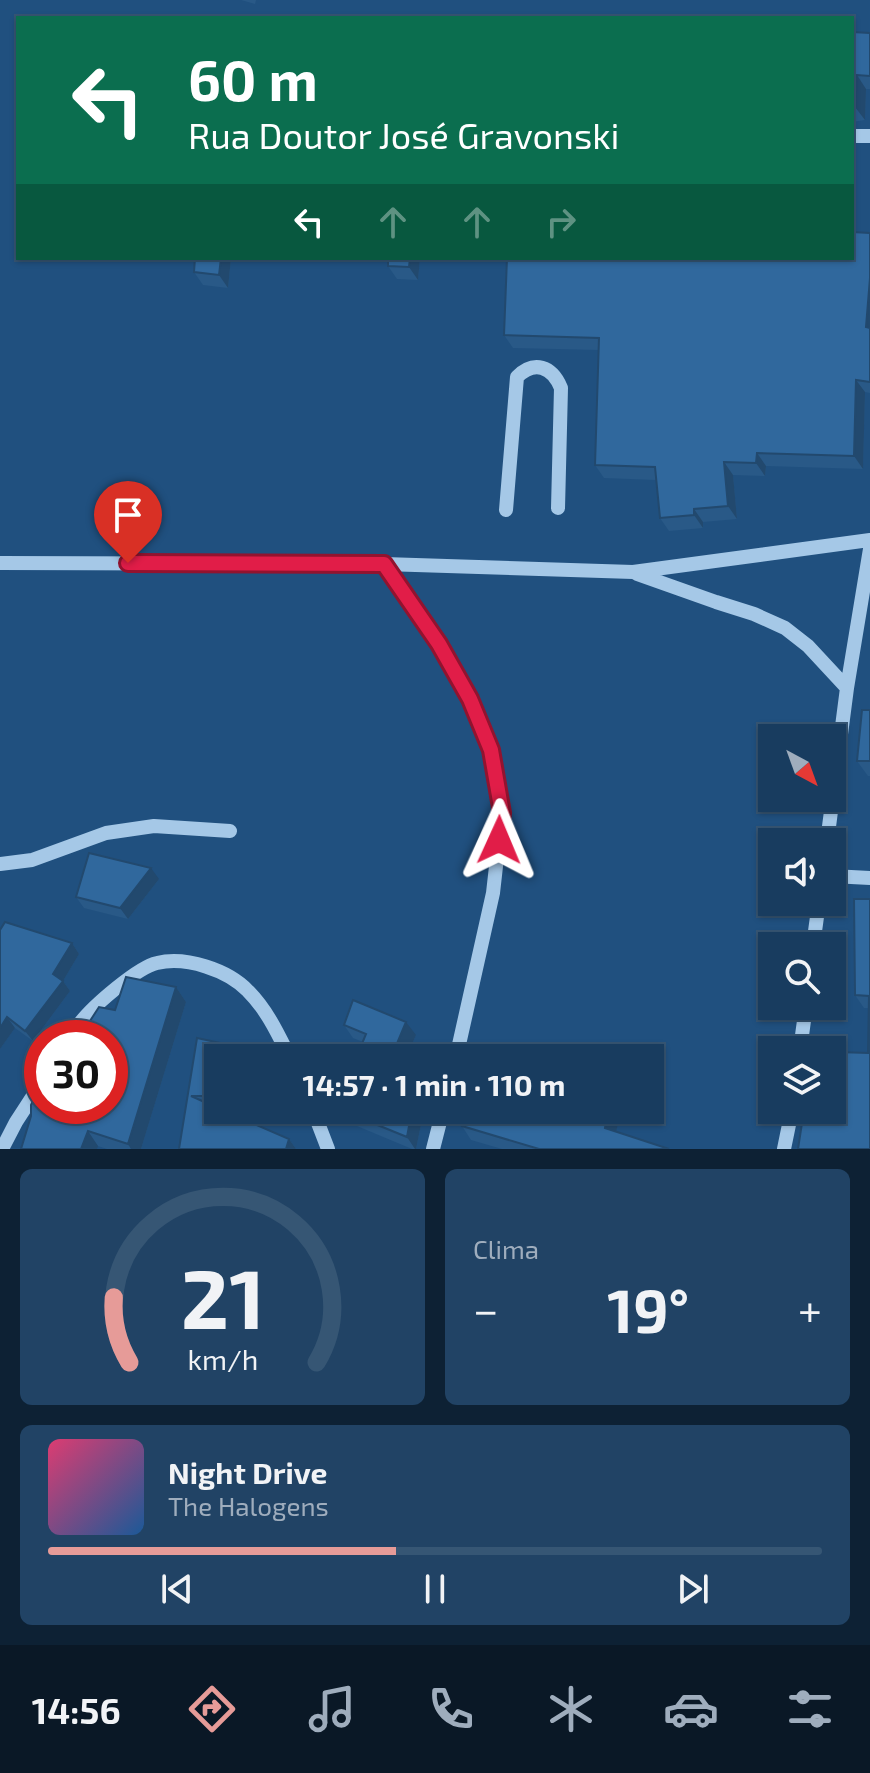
<!DOCTYPE html>
<html lang="pt">
<head>
<meta charset="utf-8">
<style>
	:root { --surface:#183c5f; --page:#214365; --text:#f1f3f6; --muted:#9fadbd; --line:#365674; --accent:#e69b98 }
	body { margin:0; font-family:"Exo 2",sans-serif; background:var(--page); color:var(--text); height:100vh; display:flex; flex-direction:column; font-size:30px; white-space:nowrap }
	* { box-sizing:border-box; margin:0 }
	p { font-size:26px; color:var(--muted) }
	.icon { flex:none; width:44px; height:44px; fill:none; stroke:currentColor; stroke-width:2; stroke-linecap:round; stroke-linejoin:round }
	.map { position:relative; height:1149px; overflow:hidden }
	.panel { display:flex; flex-direction:column; gap:20px; padding:20px; background:#0d2134; flex:1 }
	.panel>* { flex:none }
	.hud { position:absolute; left:16px; top:16px; width:838px; height:244px; border-radius:0px; box-shadow:0 2px 6px #0004,0 0 0 2px var(--line); background:#0b6e4f; color:#fff; overflow:hidden }
	.needle { width:52px; rotate:139deg }
	.tools { position:absolute; left:758px; top:724px; display:grid; gap:16px }
	.tools a { display:grid; place-items:center; width:88px; height:88px; border-radius:0px; background:var(--surface); box-shadow:0 2px 6px #0004,0 0 0 2px var(--line); font-size:40px }
	.speed { position:absolute; left:24px; top:1020px; display:flex; gap:16px; font-size:40px; font-weight:700; text-align:center }
	.speed>* { display:grid; place-content:center; width:104px; height:104px; border-radius:50%; background:var(--surface); box-shadow:0 2px 6px #0004,0 0 0 2px var(--line); line-height:1 }
	.speed .limit { border:12px solid #d22; background:#fff; color:#111 }
	.pin { position:absolute; display:grid; place-items:center; width:68px; height:68px; color:#fff; margin:-82px -34px; border-radius:50% 50% 50% 0; rotate:-45deg; box-shadow:0 0 8px #0007 }
	.pin .icon { rotate:45deg }
	.me { position:absolute; width:88px; margin:-44px; rotate:1deg; stroke-linejoin:round; filter:drop-shadow(0 0 6px #0008) }
	.turn { display:flex; align-items:center; gap:28px; height:168px; padding:0 40px; font-size:36px }
	.turn .icon { width:104px; height:104px; stroke-width:2.5 }
	.turn b { display:block; font-size:56px; line-height:68px }
	.lanes { display:flex; align-items:center; height:76px; padding:0 40px; background:#0003; justify-content:center; gap:40px; direction:ltr }
	.lanes .off { opacity:.35 }
	.big { font-size:60px; font-weight:700; line-height:1.1 }
	.panel .widget { flex:1; display:flex; flex-direction:column; justify-content:center; gap:12px; min-width:0; padding:0 28px; border-radius:12px; background:var(--page) }
	.panel .dial { align-items:center; gap:0 }
	.dial svg { height:208px; overflow:visible; fill:none; stroke:var(--line); stroke-width:7; stroke-linecap:round; text-anchor:middle }
	.dial text { fill:var(--text); stroke:none }
	.song { display:flex; align-items:center; gap:24px }
	.cover { width:96px; height:96px; border-radius:12px; background:linear-gradient(135deg,hsl(340 70% 55%),hsl(210 70% 35%)) }
	.played { height:8px; border-radius:4px; background:linear-gradient(90deg,var(--accent) 45%,var(--line) 45%) }
	.keys { display:flex; justify-content:space-around; direction:ltr }
	.heat { display:flex; justify-content:space-between; align-items:center; font-size:44px; direction:ltr }
	.panel .tiles { flex:1; display:grid; gap:20px; grid-template-columns:1fr 1fr }
	.widget:last-child { grid-column:span 2 }
	.trip { position:absolute; left:204px; top:1044px; width:460px; height:80px; border-radius:0px; background:var(--surface); box-shadow:0 2px 6px #0004,0 0 0 2px var(--line); font-weight:700; line-height:80px; text-align:center }
	.menu { display:flex; height:128px; justify-content:space-around; align-items:center; background:#0a1826; color:var(--muted) }
	.menu .icon { width:56px; height:56px }
	.menu .active { color:var(--accent) }
	.menu b { font-size:36px; color:var(--text) }
	.map>svg:first-child { display:block }
	.lines { fill:none; stroke-linecap:round; stroke-linejoin:round }
	.minor { stroke:#a5c8e7; stroke-width:14 }
	.wall { fill:#295987 }
	.shaded-wall { fill:#22496e }
	.building { fill:#30689d; stroke:#22496e; stroke-width:2 }
	.route-casing { stroke:#92132f; stroke-width:20 }
	.route { stroke:#e11d48; stroke-width:14 }
</style>
</head>
<body>
<div class="map">
<svg width="870" height="1149" viewBox="0 0 870 1149">
	<rect width="100%" height="100%" fill="#20507f"/>
	<g class="lines">
		<path class="minor" d="M 852,136 L 870,136
			M 506,510 L 517,377 C 534,360 552,366 561,388 L 558,508
			M 0,563 L 384,564 L 633,572 L 870,540
			M 384,564 L 439,644 L 470,699 L 491,750 L 502,813 L 493,893 L 456,1058
			M 637,574 L 716,602 L 754,614 L 785,628 L 808,646 L 847,688
			M 827,842 L 847,688 L 870,549
			M 0,864 L 32,860 L 106,833 L 154,826 L 230,831
			M 832,876 L 870,878
			M 813,946 L 819,902
			M 70,1038 C 74,1033 77,1027 80,1023 C 93,1006 138,967 157,963 C 186,956 228,970 248,991 C 267,1010 278,1034 290,1058
			M 800,1050 L 806,1006
			M 313,1110 L 328,1149
			M 2,1149 L 16,1122 L 42,1082
			M 433,1149 L 443,1110
			M 784,1149 L 792,1110"/>
	</g>
	<path class="wall" d="M 241,0 L 256,0 L 255,4 Z
		M 852,32 L 870,33 L 870,89 L 866,89 L 865,120 L 852,122 Z
		M 852,186 L 855,190 L 854,232 L 870,233 L 870,393 L 865,392 L 863,469 L 766,466 L 765,476 L 733,475 L 737,519 L 703,522 L 703,528 L 669,531 L 660,518 L 656,480 L 604,478 L 595,465 L 599,350 L 513,348 L 504,335 L 852,258 Z
		M 231,258 L 228,288 L 203,285 L 194,272 Z
		M 388,258 L 420,258 L 418,280 L 397,279 L 388,266 Z
		M 870,710 L 870,776 L 868,776 L 857,761 Z
		M 159,879 L 128,919 L 84,908 L 76,897 Z
		M 870,899 L 870,1149 L 836,1093 L 868,1053 L 869,1008 L 864,1008 L 855,995 Z
		M 0,930 L 72,943 L 79,954 L 63,981 L 70,991 L 33,1041 L 15,1028 L 0,1049 Z
		M 176,987 L 186,1002 L 141,1149 L 107,1149 L 98,1146 L 42,1106 L 115,1010 Z
		M 344,1025 L 416,1035 L 409,1051 L 363,1042 L 353,1038 Z
		M 197,1038 L 235,1058 L 218,1058 L 218,1110 L 289,1139 L 296,1149 L 179,1149 Z
		M 348,1110 L 424,1110 L 416,1149 L 412,1149 L 357,1126 L 348,1113 Z
		M 621,1110 L 616,1131 L 669,1149 L 502,1149 L 471,1140 L 462,1126 Z"/>
	<path class="shaded-wall" d="M 857,75 L 866,89 L 865,120 L 855,107 Z
		M 852,186 L 855,190 L 854,244 L 852,242 Z
		M 221,258 L 231,258 L 228,288 L 219,275 Z
		M 410,258 L 420,258 L 418,280 L 409,267 Z
		M 870,278 L 870,333 L 866,327 Z
		M 856,380 L 865,392 L 863,469 L 854,456 Z
		M 757,453 L 766,466 L 765,476 L 756,463 Z
		M 724,462 L 733,475 L 737,519 L 728,506 Z
		M 694,509 L 703,522 L 703,528 L 694,515 Z
		M 151,868 L 159,879 L 128,919 L 120,908 Z
		M 72,943 L 79,954 L 63,981 L 70,991 L 33,1041 L 25,1031 L 53,974 Z
		M 176,987 L 186,1002 L 141,1149 L 131,1149 L 128,1144 Z
		M 7,1017 L 15,1028 L 0,1049 L 0,1028 Z
		M 406,1022 L 416,1035 L 406,1058 L 396,1046 Z
		M 225,1044 L 235,1058 L 222,1058 Z
		M 412,1110 L 424,1110 L 416,1149 L 415,1149 L 407,1137 Z
		M 608,1110 L 621,1110 L 614,1141 L 605,1128 Z
		M 88,1131 L 98,1146 L 97,1149 L 81,1149 Z
		M 289,1139 L 296,1149 L 286,1149 Z"/>
	<path class="building" d="M 852,32 L 870,33 L 870,76 L 857,75 L 855,107 L 852,107 Z
		M 852,232 L 870,233 L 870,278 L 866,327 L 870,328 L 870,382 L 856,380 L 854,456 L 757,453 L 756,463 L 724,462 L 728,506 L 694,509 L 694,515 L 660,518 L 655,467 L 595,465 L 599,338 L 504,335 L 507,258 L 852,258 Z
		M 195,258 L 221,258 L 219,275 L 194,272 Z
		M 388,258 L 410,258 L 409,267 L 388,266 Z
		M 862,710 L 870,710 L 870,761 L 857,761 Z
		M 89,853 L 151,868 L 120,908 L 76,897 Z
		M 854,899 L 870,899 L 870,1149 L 798,1149 L 804,1110 L 832,1110 L 832,1093 L 836,1093 L 837,1052 L 868,1053 L 869,996 L 855,995 Z
		M 5,922 L 72,943 L 53,974 L 63,981 L 25,1031 L 7,1017 L 0,1028 L 0,930 Z
		M 126,977 L 176,987 L 128,1144 L 88,1131 L 81,1149 L 21,1149 L 31,1116 L 31,1105 L 42,1081 L 42,1106 L 110,1106 L 110,1038 L 79,1038 L 99,1007 L 115,1010 Z
		M 353,1000 L 406,1022 L 396,1046 L 422,1056 L 422,1058 L 356,1058 L 366,1034 L 344,1025 Z
		M 197,1038 L 225,1044 L 222,1058 L 218,1058 L 218,1096 L 191,1096 L 218,1108 L 218,1110 L 222,1110 L 289,1139 L 286,1149 L 179,1149 Z
		M 486,1049 L 515,1058 L 483,1058 Z
		M 348,1110 L 412,1110 L 407,1137 L 348,1113 Z
		M 467,1110 L 608,1110 L 605,1128 L 669,1149 L 539,1149 L 462,1126 Z"/>
	<g class="lines">
		<g class="route-casing">
			<path id="route" d="M 128,563 L 384,564 L 439,644 L 470,699 L 491,750 L 502,813 L 499,840"/>
		</g>
		<use href="#route" class="route"/>
	</g>
</svg>
<div class="tools">
<a><svg class="needle" viewBox="-14 -14 28 28"><path d="M0-13l5 13h-10z" fill="#e53935"/><path d="M0 13l5-13h-10z" fill="#9fadbd"/></svg></a>
<a><svg class="icon" aria-label="sound" viewBox="0 0 24 24"><path d="M4 9h4l5-4v14l-5-4H4zM17 9q2 3 0 6"/></svg></a>
<a><svg class="icon" aria-label="search" viewBox="0 0 24 24"><circle cx="10" cy="10" r="6"/><path d="M15 15l6 6"/></svg></a>
<a><svg class="icon" aria-label="layers" viewBox="0 0 24 24"><path d="M12 4l9 5-9 5-9-5zM3 14l9 5 9-5"/></svg></a>
</div>
<div class="speed"><div class="limit">30</div></div>
<div class="pin" style="left:128px;top:563px;background:#d93025"><svg class="icon" aria-label="arrive" viewBox="0 0 24 24"><path d="M6 21V4h12l-3 4 3 4H6"/></svg></div>
<svg class="me" style="left:499px;top:840px" viewBox="-20 -20 40 40"><path d="M0-17L14 15 0 8-14 15z" fill="#e11d48" stroke="#fff" stroke-width="4"/></svg>
<div class="trip">14:57 · 1 min · 110 m</div>
<div class="hud">
<div class="turn"><svg class="icon" aria-label="left" viewBox="0 0 24 24"><path d="M17 20v-9H6M10 6l-5 5 5 5"/></svg><div><b>60 m</b>Rua Doutor José Gravonski</div></div>
<div class="lanes"><svg class="icon" aria-label="left" viewBox="0 0 24 24"><path d="M17 20v-9H6M10 6l-5 5 5 5"/></svg><svg class="icon off" aria-label="ahead" viewBox="0 0 24 24"><path d="M12 20V5M6 11l6-6 6 6"/></svg><svg class="icon off" aria-label="ahead" viewBox="0 0 24 24"><path d="M12 20V5M6 11l6-6 6 6"/></svg><svg class="icon off" aria-label="right" viewBox="0 0 24 24"><path d="M7 20v-9h11M14 6l5 5-5 5"/></svg></div>
</div>
</div>
<section class="panel">
<div class="tiles">
<div class="widget dial"><svg viewBox="0 0 100 80">
<path d="M14 69A42 42 0 1 1 86 69"/>
<path d="M14 69A42 42 0 0 1 8 44" stroke="#e69b98"/>
<text x="50" y="56" font-size="32" font-weight="700">21</text>
<text x="50" y="72" font-size="11">km/h</text>
</svg></div>
<div class="widget"><p>Clima</p>
<div class="heat"><a>−</a><b class="big">19°</b><a>+</a></div>
</div>
<div class="widget">
<div class="song"><i class="cover"></i><div><b>Night Drive</b><p>The Halogens</p></div></div>
<div class="played"></div>
<div class="keys"><svg class="icon" aria-label="previous" viewBox="0 0 24 24"><path d="M18 5L8 12l10 7zM5 5v14"/></svg><svg class="icon" aria-label="pause" viewBox="0 0 24 24"><path d="M8 5v14M16 5v14"/></svg><svg class="icon" aria-label="next" viewBox="0 0 24 24"><path d="M6 5l10 7-10 7zM19 5v14"/></svg></div>
</div>
</div>
</section>
<nav class="menu">
<b>14:56</b>
<svg class="icon active" aria-label="directions" viewBox="0 0 24 24"><path d="M12 3l9 9-9 9-9-9zM9 14v-3h6M13 9l2 2-2 2"/></svg>
<svg class="icon" aria-label="music" viewBox="0 0 24 24"><path d="M9 18V5l10-2v13"/><circle cx="6" cy="18" r="3"/><circle cx="16" cy="16" r="3"/></svg>
<svg class="icon" aria-label="phone" viewBox="0 0 24 24"><path d="M5 4h4l2 5-3 2q2 4 5 5l2-3 5 2v4C11 20 4 13 5 4z"/></svg>
<svg class="icon" aria-label="climate" viewBox="0 0 24 24"><path d="M12 3v18M4 7l16 10M4 17L20 7"/></svg>
<svg class="icon" aria-label="car" viewBox="0 0 24 24"><path d="M5 17H2v-5l4-1 3-4h7l3 4 3 1v5h-3M9 17h6M6 11h13"/><circle cx="7" cy="17" r="2"/><circle cx="17" cy="17" r="2"/></svg>
<svg class="icon" aria-label="filters" viewBox="0 0 24 24"><path d="M4 7h16M4 17h16"/><circle cx="9" cy="7" r="2"/><circle cx="15" cy="17" r="2"/></svg>
</nav>
</body>
</html>
